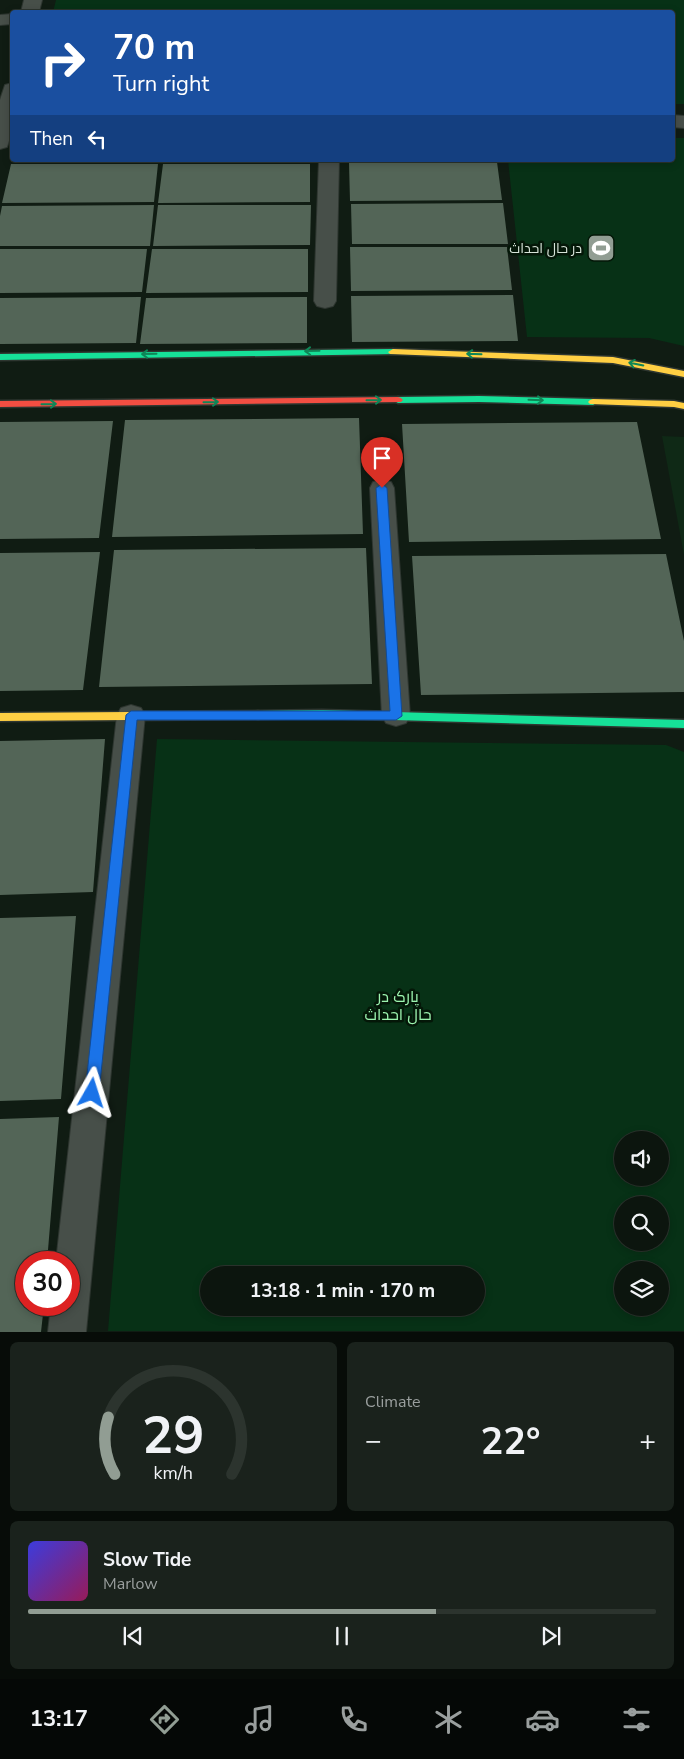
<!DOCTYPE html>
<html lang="en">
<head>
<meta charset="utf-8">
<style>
	:root { --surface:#0c150e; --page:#1a221c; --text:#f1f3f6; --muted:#9a9f9e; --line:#2c342e; --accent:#919d93 }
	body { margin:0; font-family:"Nunito Sans",Cairo,sans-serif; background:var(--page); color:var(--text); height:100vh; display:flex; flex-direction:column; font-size:19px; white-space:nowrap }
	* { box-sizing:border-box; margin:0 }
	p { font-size:16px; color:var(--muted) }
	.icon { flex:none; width:28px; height:28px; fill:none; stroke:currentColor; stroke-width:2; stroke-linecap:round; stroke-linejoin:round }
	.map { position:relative; height:1332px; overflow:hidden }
	.side { display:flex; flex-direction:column; gap:10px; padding:10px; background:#070c08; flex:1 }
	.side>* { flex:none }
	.hud { position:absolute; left:10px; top:10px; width:665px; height:152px; border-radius:5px; box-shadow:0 2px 8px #0003,0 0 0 1px var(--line); background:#1a4fa0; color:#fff; overflow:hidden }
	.tools { position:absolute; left:614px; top:1131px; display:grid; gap:10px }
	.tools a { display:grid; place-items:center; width:55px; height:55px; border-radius:50%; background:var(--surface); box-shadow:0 2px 8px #0003,0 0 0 1px var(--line); font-size:25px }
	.speed { position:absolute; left:15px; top:1251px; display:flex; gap:10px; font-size:25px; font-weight:700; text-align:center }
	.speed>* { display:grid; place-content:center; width:65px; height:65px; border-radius:50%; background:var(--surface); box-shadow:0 2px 8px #0003,0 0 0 1px var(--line); line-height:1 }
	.speed .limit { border:8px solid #d22; background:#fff; color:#111 }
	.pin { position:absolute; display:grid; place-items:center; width:42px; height:42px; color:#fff; margin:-51px -21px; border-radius:50% 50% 50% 0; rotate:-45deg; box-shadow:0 0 5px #0007 }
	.pin .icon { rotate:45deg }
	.me { position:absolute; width:55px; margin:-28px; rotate:6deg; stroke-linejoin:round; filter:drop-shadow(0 0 4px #0008) }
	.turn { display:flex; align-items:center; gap:18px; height:105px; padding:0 20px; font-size:22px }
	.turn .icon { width:65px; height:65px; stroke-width:2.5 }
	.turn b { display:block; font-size:35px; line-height:42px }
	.then { display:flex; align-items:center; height:48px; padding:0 20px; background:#0003; gap:10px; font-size:19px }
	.big { font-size:38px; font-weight:700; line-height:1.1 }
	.side .card { flex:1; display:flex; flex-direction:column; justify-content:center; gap:8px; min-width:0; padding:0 18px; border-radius:8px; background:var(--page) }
	.side .dial { align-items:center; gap:0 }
	.dial svg { height:130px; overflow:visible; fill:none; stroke:var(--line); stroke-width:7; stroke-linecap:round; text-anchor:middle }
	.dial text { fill:var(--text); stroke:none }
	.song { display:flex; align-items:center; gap:15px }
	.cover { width:60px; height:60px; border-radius:8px; background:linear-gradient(135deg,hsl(240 70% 55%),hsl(330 70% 35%)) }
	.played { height:5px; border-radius:2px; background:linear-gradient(90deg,var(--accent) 65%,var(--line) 65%) }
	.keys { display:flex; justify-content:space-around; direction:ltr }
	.heat { display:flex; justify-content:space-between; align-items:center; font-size:28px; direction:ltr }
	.side .tiles { flex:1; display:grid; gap:10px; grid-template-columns:1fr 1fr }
	.card:last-child { grid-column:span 2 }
	.trip { position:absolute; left:200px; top:1266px; width:285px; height:50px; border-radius:25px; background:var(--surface); box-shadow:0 2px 8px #0003,0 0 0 1px var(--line); font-weight:700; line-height:50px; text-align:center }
	.dock { display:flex; height:80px; justify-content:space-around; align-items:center; background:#050806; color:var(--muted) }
	.dock .icon { width:35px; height:35px }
	.dock .active { color:var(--accent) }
	.dock b { font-size:22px; color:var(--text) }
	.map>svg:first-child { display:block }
	.built { fill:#0f2916 }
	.green { fill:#073116; fill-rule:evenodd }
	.building { fill:#536557 }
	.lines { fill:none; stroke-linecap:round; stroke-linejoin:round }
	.street-casing { stroke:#2e3630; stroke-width:2 }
	.fast-casing { stroke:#2e3630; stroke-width:3 }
	.slow-casing { stroke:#2e3630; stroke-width:3 }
	.jam-casing { stroke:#2e3630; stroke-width:3 }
	.street { fill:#474f49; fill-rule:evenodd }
	.fast { fill:#16e098; fill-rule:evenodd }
	.slow { fill:#ffcf43; fill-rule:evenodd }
	.jam { fill:#f24e42; fill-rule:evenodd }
	.oneway { stroke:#0e8657 }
	.route { fill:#1a73e8; stroke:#114b97 }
	.labels { text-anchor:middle; stroke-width:5; stroke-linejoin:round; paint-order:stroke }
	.far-poi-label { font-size:14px; fill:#d6e3d8; stroke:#041708; text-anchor:end }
	.park-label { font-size:16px; fill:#9cf4af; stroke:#041708 }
</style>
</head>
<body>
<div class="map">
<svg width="684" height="1332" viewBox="0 0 684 1332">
	<rect width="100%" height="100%" fill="#101c13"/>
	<path class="built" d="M 662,436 L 684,437 L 684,555 Z"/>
	<path class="green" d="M 56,0 L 684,0 L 684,104 L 673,104 L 672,12 L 53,12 Z
		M 673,138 L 684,138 L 684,346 L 649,338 L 527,337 L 508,160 L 672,160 Z
		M 157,739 L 666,745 L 684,752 L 684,1331 L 108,1331 ZM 622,1140 L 660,1140 L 660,1178 L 622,1178 ZM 622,1205 L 660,1205 L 660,1242 L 622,1242 ZM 622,1270 L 660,1270 L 660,1308 L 622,1308 ZM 209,1275 L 476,1275 L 476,1308 L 209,1308 Z"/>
	<path class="building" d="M 497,162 L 502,200 L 350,201 L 349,163 Z
		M 11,164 L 158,164 L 154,202 L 2,203 Z
		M 163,164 L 310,164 L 310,202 L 158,203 Z
		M 503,203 L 508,244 L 352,244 L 351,204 Z
		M 154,205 L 150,246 L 0,246 L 0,216 L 2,206 Z
		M 158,205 L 311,205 L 310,245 L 153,246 Z
		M 350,247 L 507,247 L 512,290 L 351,291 Z
		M 0,249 L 147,249 L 142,292 L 0,293 Z
		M 152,249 L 308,249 L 308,292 L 146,293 Z
		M 513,295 L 518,341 L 352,342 L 351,296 Z
		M 141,297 L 136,343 L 0,344 L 0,298 Z
		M 307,297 L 307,343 L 140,344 L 146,298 Z
		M 359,418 L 363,534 L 112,537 L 125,420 Z
		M 113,421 L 99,538 L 0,539 L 0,422 Z
		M 637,422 L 661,539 L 409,542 L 402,424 Z
		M 366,548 L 372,684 L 99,687 L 114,550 Z
		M 100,552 L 83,690 L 0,691 L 0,553 Z
		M 666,554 L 684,641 L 684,692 L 421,695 L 412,556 Z
		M 105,739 L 93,892 L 0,895 L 0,741 Z
		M 76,916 L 61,1099 L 0,1101 L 0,918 Z
		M 59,1117 L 47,1262 L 26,1262 L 26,1305 L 44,1305 L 41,1332 L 0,1332 L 0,1119 Z"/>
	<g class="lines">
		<g class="street-casing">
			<path id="street" d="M 24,0 L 42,0 L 39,12 L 21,12 Z
				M 12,14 L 12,24 L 0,25 L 0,15 Z
				M 12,83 L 12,131 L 7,147 L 0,149 L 0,100 L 5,85 Z
				M 672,115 L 684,116 L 684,128 L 672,127 Z
				M 319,160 L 339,160 L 336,301 L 333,306 L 325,308 L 317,306 L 314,301 Z
				M 382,480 L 391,482 L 394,488 L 410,716 L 406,723 L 396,726 L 386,723 L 382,716 L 370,488 L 373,482 Z
				M 131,705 L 141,708 L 145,715 L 86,1332 L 48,1332 L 51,1305 L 69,1305 L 69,1262 L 56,1262 L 117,715 L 121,708 Z"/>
		</g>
		<g class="fast-casing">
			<path id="fast" d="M 393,349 L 398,352 L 396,354 L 0,360 L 0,354 Z
				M 479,396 L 593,399 L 598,402 L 593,405 L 479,402 L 398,403 L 393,400 L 398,397 Z
				M 322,710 L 684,720 L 684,728 L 322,718 L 258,719 L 254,718 L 252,715 L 254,712 L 258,711 Z"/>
		</g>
		<g class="slow-casing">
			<path id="slow" d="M 393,349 L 613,357 L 684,371 L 684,377 L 613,363 L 390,354 L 388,352 Z
				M 593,399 L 674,401 L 684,403 L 684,409 L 674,407 L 590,404 L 588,402 L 590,400 Z
				M 258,711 L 262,712 L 264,715 L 262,718 L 258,719 L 0,721 L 0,713 Z"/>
		</g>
		<g class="jam-casing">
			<path id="jam" d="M 398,397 L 401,398 L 403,400 L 401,402 L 0,407 L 0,401 Z"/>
		</g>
		<use href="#street" class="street"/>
		<use href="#fast" class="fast"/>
		<use href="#slow" class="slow"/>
		<use href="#jam" class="jam"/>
	</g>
	<defs><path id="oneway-shaft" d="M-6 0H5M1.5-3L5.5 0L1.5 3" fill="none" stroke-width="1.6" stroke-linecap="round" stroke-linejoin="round" transform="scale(1.25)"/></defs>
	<g class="oneway">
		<use href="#oneway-shaft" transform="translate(312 351) rotate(179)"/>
		<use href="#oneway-shaft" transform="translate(149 354) rotate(179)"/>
		<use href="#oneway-shaft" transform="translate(474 354) rotate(-178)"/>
		<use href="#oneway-shaft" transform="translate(636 364) rotate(-169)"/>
		<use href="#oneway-shaft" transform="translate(374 400) rotate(-1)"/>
		<use href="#oneway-shaft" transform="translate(536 400) rotate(2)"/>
		<use href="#oneway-shaft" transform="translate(211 402) rotate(-1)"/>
		<use href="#oneway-shaft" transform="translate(49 404) rotate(-1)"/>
	</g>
	<path class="route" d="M 382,484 L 387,488 L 402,716 L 396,720 L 137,720 L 99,1093 L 97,1097 L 92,1099 L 87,1097 L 85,1093 L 126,715 L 131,711 L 390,711 L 376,488 Z"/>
	<defs>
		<g id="stadium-square" transform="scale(1.4375)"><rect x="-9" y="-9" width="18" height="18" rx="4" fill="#919d93" stroke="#041708"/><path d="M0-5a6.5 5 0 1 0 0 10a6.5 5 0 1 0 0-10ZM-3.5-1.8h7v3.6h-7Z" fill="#fff"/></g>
	</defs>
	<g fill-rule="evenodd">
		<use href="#stadium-square" x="601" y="248"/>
	</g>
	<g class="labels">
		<g class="far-poi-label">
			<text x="582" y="253">در حال احداث</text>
		</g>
		<g class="park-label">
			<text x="398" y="1002">پارک در<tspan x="398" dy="18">حال احداث</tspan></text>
		</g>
	</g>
</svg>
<div class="tools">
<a><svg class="icon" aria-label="sound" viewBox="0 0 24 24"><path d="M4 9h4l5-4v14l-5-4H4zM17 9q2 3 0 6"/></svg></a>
<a><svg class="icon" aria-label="search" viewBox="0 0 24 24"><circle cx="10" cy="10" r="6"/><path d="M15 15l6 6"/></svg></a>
<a><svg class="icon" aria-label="layers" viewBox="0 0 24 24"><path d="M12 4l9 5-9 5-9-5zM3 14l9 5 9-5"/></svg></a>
</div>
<div class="speed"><div class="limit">30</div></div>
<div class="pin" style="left:382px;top:488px;background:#d93025"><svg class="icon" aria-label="arrive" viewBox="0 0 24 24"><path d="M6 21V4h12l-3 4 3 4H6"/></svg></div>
<svg class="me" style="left:92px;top:1093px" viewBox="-20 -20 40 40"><path d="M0-17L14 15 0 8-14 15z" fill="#1a73e8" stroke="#fff" stroke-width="4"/></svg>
<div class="trip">13:18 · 1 min · 170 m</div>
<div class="hud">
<div class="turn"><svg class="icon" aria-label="right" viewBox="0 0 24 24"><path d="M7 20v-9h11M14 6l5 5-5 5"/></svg><div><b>70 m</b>Turn right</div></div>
<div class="then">Then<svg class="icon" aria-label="left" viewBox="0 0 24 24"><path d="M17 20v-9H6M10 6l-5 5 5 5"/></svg></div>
</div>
</div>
<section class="side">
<div class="tiles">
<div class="card dial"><svg viewBox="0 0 100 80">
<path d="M14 69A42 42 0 1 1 86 69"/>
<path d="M14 69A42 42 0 0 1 10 34" stroke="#919d93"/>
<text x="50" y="56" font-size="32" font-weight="700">29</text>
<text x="50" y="72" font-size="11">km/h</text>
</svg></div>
<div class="card"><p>Climate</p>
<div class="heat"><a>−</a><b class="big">22°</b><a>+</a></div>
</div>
<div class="card">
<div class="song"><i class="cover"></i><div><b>Slow Tide</b><p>Marlow</p></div></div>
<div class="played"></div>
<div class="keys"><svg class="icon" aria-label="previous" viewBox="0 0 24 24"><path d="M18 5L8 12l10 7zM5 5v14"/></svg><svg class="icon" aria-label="pause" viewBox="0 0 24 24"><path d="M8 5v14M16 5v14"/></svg><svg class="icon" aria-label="next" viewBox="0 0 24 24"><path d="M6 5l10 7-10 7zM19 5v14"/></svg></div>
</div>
</div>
</section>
<nav class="dock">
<b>13:17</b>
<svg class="icon active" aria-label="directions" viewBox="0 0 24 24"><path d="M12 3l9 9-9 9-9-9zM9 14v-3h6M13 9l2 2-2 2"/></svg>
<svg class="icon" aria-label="music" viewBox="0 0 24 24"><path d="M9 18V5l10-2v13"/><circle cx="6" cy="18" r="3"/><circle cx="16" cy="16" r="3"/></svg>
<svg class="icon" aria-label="phone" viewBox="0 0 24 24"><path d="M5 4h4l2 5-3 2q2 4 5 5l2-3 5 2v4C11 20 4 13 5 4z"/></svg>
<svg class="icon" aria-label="climate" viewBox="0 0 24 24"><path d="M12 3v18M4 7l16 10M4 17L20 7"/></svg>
<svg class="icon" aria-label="car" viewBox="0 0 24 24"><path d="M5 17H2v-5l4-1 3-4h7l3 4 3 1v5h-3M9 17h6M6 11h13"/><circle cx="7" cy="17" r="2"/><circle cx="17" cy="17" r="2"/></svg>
<svg class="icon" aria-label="filters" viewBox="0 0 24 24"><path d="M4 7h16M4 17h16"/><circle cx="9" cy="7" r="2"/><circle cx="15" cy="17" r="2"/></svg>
</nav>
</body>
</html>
